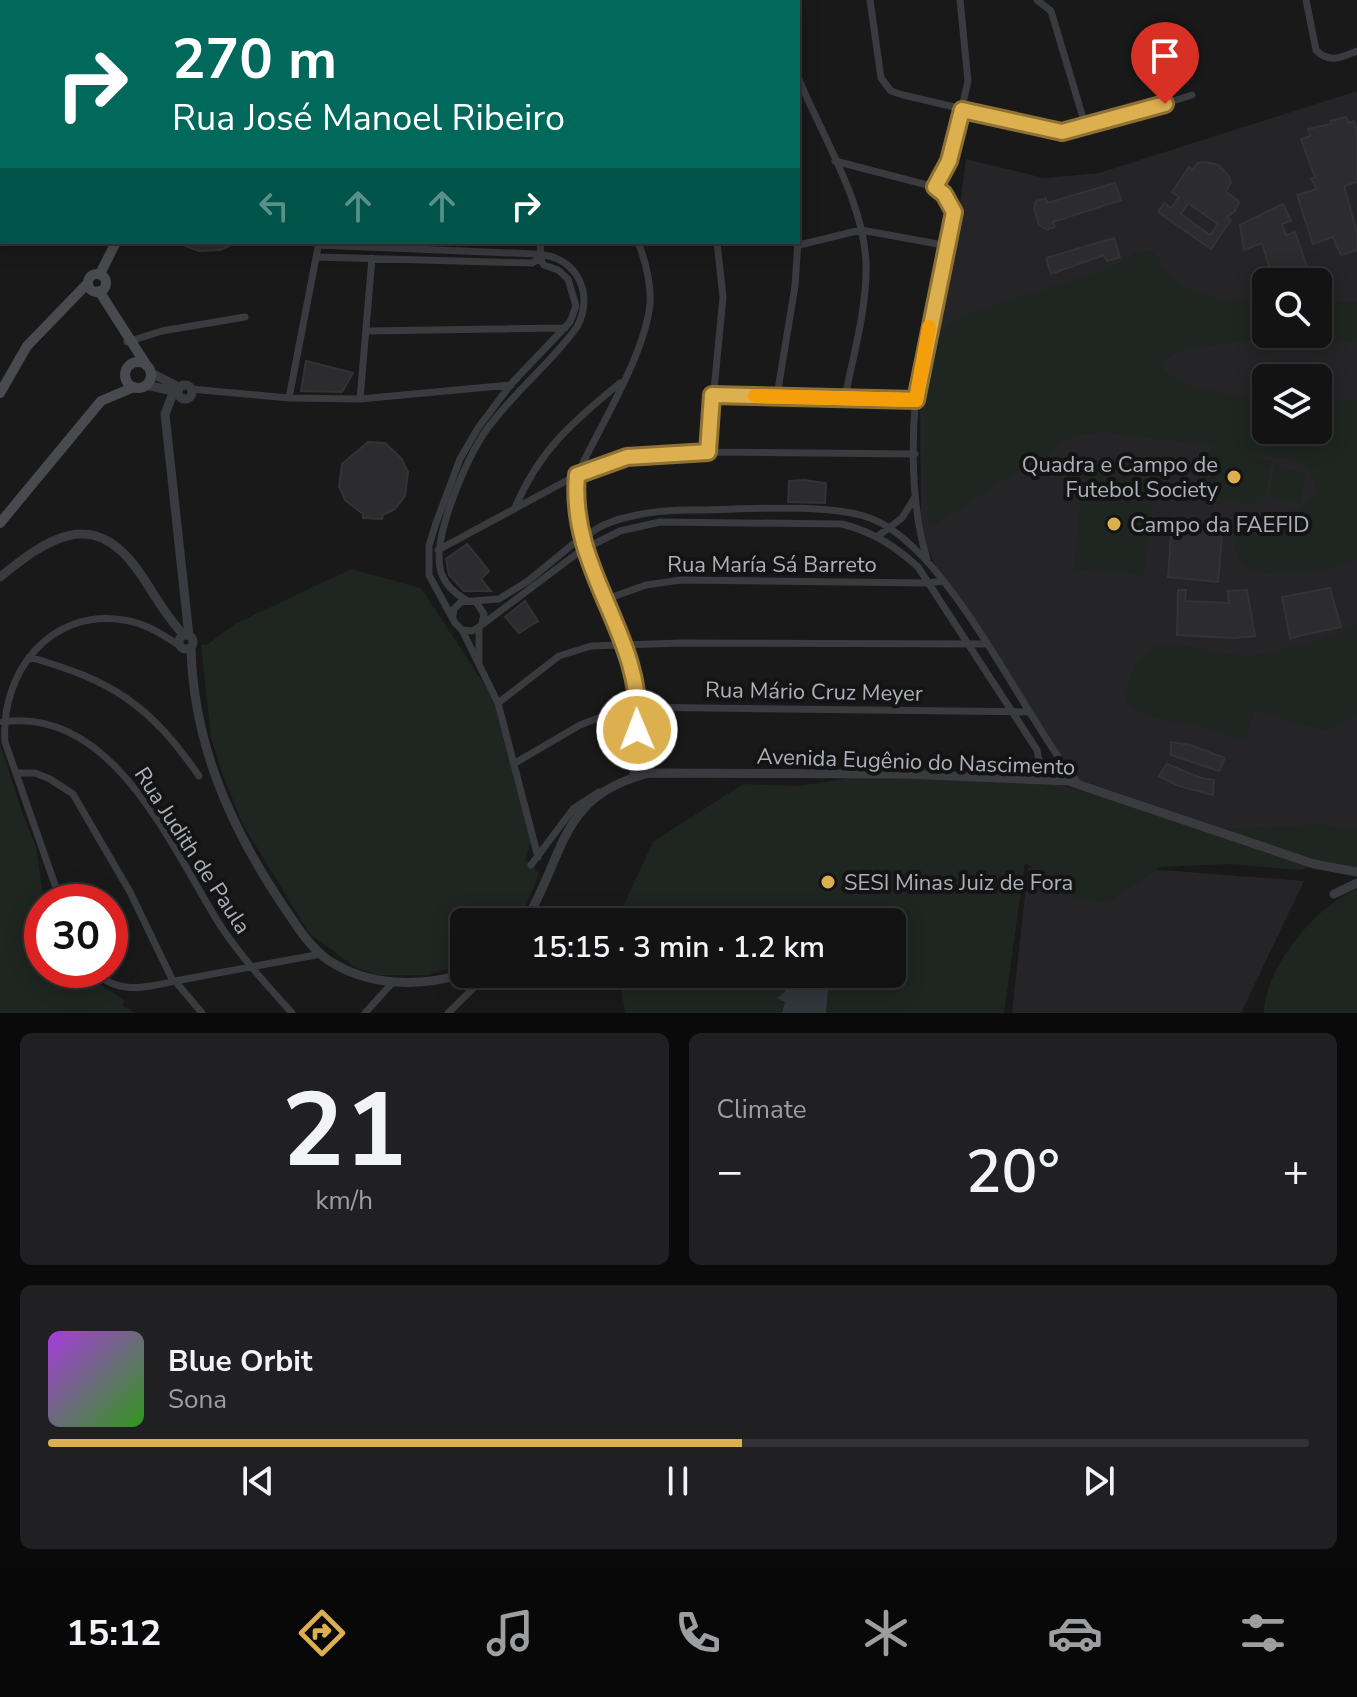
<!DOCTYPE html>
<html lang="en">
<head>
<meta charset="utf-8">
<style>
	:root { --surface:#131314; --page:#202022; --text:#f1f3f6; --muted:#9d9ea0; --line:#323234; --accent:#dcaf4f }
	body { margin:0; font-family:"Nunito Sans",sans-serif; background:var(--page); color:var(--text); height:100vh; display:flex; flex-direction:column; font-size:30px; white-space:nowrap }
	* { box-sizing:border-box; margin:0 }
	p { font-size:26px; color:var(--muted) }
	.icon { flex:none; width:44px; height:44px; fill:none; stroke:currentColor; stroke-width:2; stroke-linecap:round; stroke-linejoin:round }
	.map { position:relative; height:1013px; overflow:hidden }
	.panel { display:flex; flex-direction:column; gap:20px; padding:20px; background:#0a0a0b; flex:1 }
	.panel>* { flex:none }
	.hud { position:absolute; left:0px; top:0px; width:800px; height:244px; box-shadow:0 4px 20px #0003,0 0 0 2px var(--line); background:#00695c; color:#fff; overflow:hidden }
	.buttons { position:absolute; left:1252px; top:268px; display:grid; gap:16px }
	.buttons a { display:grid; place-items:center; width:80px; height:80px; border-radius:12px; background:var(--surface); box-shadow:0 4px 20px #0003,0 0 0 2px var(--line); font-size:40px }
	.speed { position:absolute; left:24px; top:884px; display:flex; gap:16px; font-size:40px; font-weight:700; text-align:center }
	.speed>* { display:grid; place-content:center; width:104px; height:104px; border-radius:50%; background:var(--surface); box-shadow:0 4px 20px #0003,0 0 0 2px var(--line); line-height:1 }
	.speed .limit { border:12px solid #d22; background:#fff; color:#111 }
	.pin { position:absolute; display:grid; place-items:center; width:68px; height:68px; color:#fff; margin:-82px -34px; border-radius:50% 50% 50% 0; rotate:-45deg; box-shadow:0 0 8px #0007 }
	.pin .icon { rotate:45deg }
	.me { position:absolute; width:88px; margin:-44px; rotate:359deg; stroke-linejoin:round; filter:drop-shadow(0 0 6px #0008) }
	.turn { display:flex; align-items:center; gap:28px; height:168px; padding:0 40px; font-size:36px }
	.turn .icon { width:104px; height:104px; stroke-width:2.5 }
	.turn b { display:block; font-size:56px; line-height:68px }
	.lanes { display:flex; align-items:center; height:76px; padding:0 40px; background:#0003; justify-content:center; gap:40px; direction:ltr }
	.lanes .off { opacity:.35 }
	.big { font-size:60px; font-weight:600; line-height:1.1 }
	.panel .card { flex:1; display:flex; flex-direction:column; justify-content:center; gap:12px; min-width:0; padding:0 28px; border-radius:12px; background:var(--page) }
	.panel .dial { align-items:center; gap:0 }
	.dial b { font-size:104px; line-height:1 }
	.song { display:flex; align-items:center; gap:24px }
	.cover { width:96px; height:96px; border-radius:12px; background:linear-gradient(135deg,hsl(280 70% 55%),hsl(110 70% 35%)) }
	.played { height:8px; border-radius:4px; background:linear-gradient(90deg,var(--accent) 55%,var(--line) 55%) }
	.keys { display:flex; justify-content:space-around; direction:ltr }
	.heat { display:flex; justify-content:space-between; align-items:center; font-size:44px; direction:ltr }
	.panel .tiles { flex:1; display:grid; gap:20px; grid-template-columns:1fr 1fr }
	.card:last-child { grid-column:span 2 }
	.trip { position:absolute; left:450px; top:908px; width:456px; height:80px; border-radius:12px; background:var(--surface); box-shadow:0 4px 20px #0003,0 0 0 2px var(--line); font-weight:600; line-height:80px; text-align:center }
	.tab-bar { display:flex; height:128px; justify-content:space-around; align-items:center; background:#080808; color:var(--muted) }
	.tab-bar .icon { width:56px; height:56px }
	.tab-bar .current { color:var(--accent) }
	.tab-bar b { font-size:36px; color:var(--text) }
	.map>svg:first-child { display:block }
	.built { fill:#252527; fill-rule:evenodd }
	.green { fill:#1f2520 }
	.water { fill:#30373d }
	.building { fill:#2c2c2e; stroke:#333336; stroke-width:2; fill-rule:evenodd }
	.lines { fill:none; stroke-linecap:round; stroke-linejoin:round }
	.minor { stroke:#3a3b3f; stroke-width:7 }
	.tertiary { stroke:#3a3b3f; stroke-width:9 }
	.secondary { stroke:#484a4f; stroke-width:10 }
	.route-casing { stroke:#8f7233; stroke-width:20 }
	.route { stroke:#dcaf4f; stroke-width:14 }
	.slow { stroke:#f59e0b; stroke-width:14 }
	.poi-dot { fill:#dcaf4f; stroke:#141415; stroke-width:3 }
	.labels { text-anchor:middle; stroke-width:8; stroke-linejoin:round; paint-order:stroke }
	.poi-label { font-size:22px; fill:#adb0b8; stroke:#141415; text-anchor:start }
	.street-label { font-size:22px; fill:#adb0b8; stroke:#141415 }
</style>
</head>
<body>
<div class="map">
<svg width="1357" height="1013" viewBox="0 0 1357 1013">
	<rect width="100%" height="100%" fill="#19191a"/>
	<path class="built" d="M 0,0 L 95,2 L 2,2 L 0,209 Z
		M 1357,91 L 1357,868 L 1336,867 L 1077,779 L 938,570 L 927,548 L 921,514 L 920,397 L 925,365 L 954,249 L 966,159 L 1044,178 L 1099,173 ZM 1266,282 L 1318,282 L 1318,334 L 1266,334 ZM 1266,378 L 1318,378 L 1318,430 L 1266,430 Z
		M 1028,868 L 1149,869 L 1304,881 L 1241,1013 L 1012,1013 Z"/>
	<path class="green" d="M 1149,250 C 1159,257 1162,266 1170,274 C 1195,301 1233,301 1266,301 L 1266,334 L 1318,334 L 1318,302 L 1357,302 L 1357,341 L 1303,346 L 1254,339 L 1180,350 L 1158,364 C 1182,391 1232,396 1266,398 L 1266,430 L 1318,430 L 1318,400 L 1357,401 L 1357,559 L 1320,572 L 1259,573 L 1242,565 L 1234,547 L 1239,525 L 1249,515 C 1276,514 1304,516 1317,489 L 1308,467 L 1290,458 L 1237,453 L 1272,461 L 1265,496 L 1258,494 L 1255,505 L 1194,492 L 1210,449 L 1225,450 L 1209,445 L 1103,432 L 1076,434 L 929,528 C 927,482 916,365 945,329 C 950,323 959,319 966,315 L 1111,268 L 1137,252 Z
		M 1275,466 L 1306,473 L 1300,503 L 1268,497 Z
		M 1084,471 L 1155,480 L 1144,575 L 1074,569 Z
		M 351,569 L 421,588 L 494,699 L 531,842 L 525,859 L 539,873 L 523,913 L 516,922 L 464,922 L 464,964 L 427,975 L 377,975 L 355,967 L 309,933 L 242,823 L 222,772 L 211,738 L 201,645 L 208,644 L 235,624 Z
		M 1357,624 L 1357,714 L 1325,730 L 1254,711 L 1246,740 L 1197,725 L 1146,716 L 1126,702 C 1137,614 1186,652 1244,656 C 1265,658 1338,635 1357,624 Z
		M 0,743 L 23,815 L 36,846 L 44,902 L 42,970 L 79,970 L 125,1001 L 122,1005 L 135,1013 L 0,1013 Z
		M 927,766 L 986,778 L 1047,782 L 1123,801 L 1208,829 L 1318,825 L 1357,828 L 1357,865 L 1335,864 L 1296,870 L 1231,864 L 1160,867 L 1107,903 L 1055,893 L 1043,873 L 1025,863 L 1004,1013 L 625,1013 L 619,974 L 892,974 L 892,922 L 616,922 L 653,842 L 743,784 L 799,786 Z
		M 1357,889 L 1357,1013 L 1264,1013 C 1264,969 1316,905 1357,889 Z"/>
	<path class="water" d="M 780,974 L 792,974 L 794,980 L 800,979 L 802,974 L 829,976 L 826,1013 L 782,1013 L 785,1002 L 777,998 L 785,992 L 784,985 L 775,981 Z"/>
	<path class="building" d="M 1346,117 L 1349,123 L 1354,121 L 1357,133 L 1357,182 L 1344,186 L 1357,232 L 1357,250 L 1341,255 L 1333,237 L 1313,244 L 1297,195 L 1317,189 L 1311,179 L 1315,177 L 1301,139 L 1310,136 L 1308,129 L 1331,124 L 1331,121 Z
		M 1206,162 L 1218,165 L 1228,175 L 1231,183 L 1226,191 L 1239,202 L 1235,211 L 1227,217 L 1231,220 L 1211,249 L 1158,212 L 1164,203 L 1171,208 L 1179,197 L 1172,192 L 1189,167 L 1193,170 L 1198,163 ZM 1188,203 L 1218,224 L 1210,235 L 1181,214 Z
		M 1115,183 L 1121,200 L 1053,222 L 1055,227 L 1047,230 L 1039,225 L 1034,208 L 1036,201 L 1046,198 L 1047,203 Z
		M 1283,204 L 1291,221 L 1282,224 L 1286,235 L 1295,232 L 1310,276 L 1289,282 L 1274,282 L 1262,243 L 1244,250 L 1240,225 Z
		M 1114,238 L 1120,257 L 1107,261 L 1104,255 L 1051,274 L 1046,258 Z
		M 175,242 L 237,242 L 220,250 L 199,251 Z
		M 306,361 L 346,371 L 353,373 L 342,392 L 301,391 Z
		M 368,442 L 385,443 L 401,458 L 408,472 L 405,496 L 395,509 L 383,515 L 382,519 L 363,518 L 363,514 L 345,500 L 339,486 L 342,464 Z
		M 804,480 L 826,483 L 825,503 L 788,502 L 789,481 Z
		M 1172,521 L 1223,524 L 1218,582 L 1168,577 Z
		M 467,544 L 489,571 L 481,579 L 491,591 L 464,591 L 449,575 L 446,559 Z
		M 1330,588 L 1341,627 L 1290,638 L 1282,597 Z
		M 1178,590 L 1186,590 L 1185,601 L 1229,603 L 1228,591 L 1247,590 L 1255,636 L 1233,638 L 1177,635 Z
		M 525,601 L 538,621 L 519,633 L 505,617 Z
		M 1171,742 L 1190,745 L 1225,758 L 1219,771 L 1171,755 Z
		M 1167,764 L 1201,778 L 1214,780 L 1213,795 L 1179,786 L 1159,776 Z"/>
	<g class="lines">
		<path class="minor" d="M 870,0 L 881,78 L 891,91 L 903,95 L 1062,132 L 1086,128 L 1192,95
			M 1037,0 L 1051,11 L 1086,128
			M 1306,0 L 1316,50 C 1329,64 1342,57 1357,51
			M 396,2 L 397,0
			M 798,77 C 821,134 865,203 866,265 C 867,309 853,355 845,398
			M 835,161 L 935,187 L 944,194 L 954,212 C 947,261 932,308 922,357 C 910,417 909,500 927,559
			M 935,187 L 954,142 L 968,81 L 960,0
			M 540,242 L 541,258
			M 318,245 L 536,254 L 544,265 L 558,270 L 568,279 L 576,306 L 570,322 L 511,384 L 478,428 L 460,459 L 436,523 L 429,546 L 429,575 L 455,623 L 462,630 L 498,703 L 538,857
			M 799,245 L 861,230 L 949,246
			M 316,257 L 532,263 L 545,255 C 580,262 593,296 577,327 C 551,363 514,392 487,429 C 468,456 433,534 440,568 C 443,583 453,592 466,600
			M 368,331 L 565,328
			M 127,342 L 162,331 L 245,317
			M 191,389 L 289,398 L 360,399 L 511,385
			M 712,395 L 916,400
			M 777,396 L 795,286 L 798,241
			M 289,398 L 319,242
			M 360,399 L 372,258
			M 708,452 L 723,297 L 717,242
			M 515,508 C 539,450 573,422 620,383
			M 878,536 L 902,518 L 915,497
			M 438,550 L 577,475 L 627,457 L 708,452 L 915,454
			M 604,600 L 646,585 L 681,580 L 928,583 L 943,581
			M 476,602 L 484,614 L 482,624
			M 453,616 L 454,609 L 461,602 L 499,599 L 528,581 L 573,544 L 582,544 C 595,516 661,510 688,510 C 738,510 818,503 864,516 C 946,539 1022,717 1078,783
			M 479,627 L 479,661
			M 462,630 L 472,631 L 479,627 L 579,552 L 582,544 L 592,545 L 620,531 L 660,522 L 842,524 C 873,532 895,546 918,567 L 1037,750 L 1043,779
			M 29,657 C 113,681 149,704 199,776
			M 498,703 L 559,656 L 591,646 L 681,643 L 985,644
			M 3,722 C 115,706 173,852 222,928 C 243,959 267,985 292,1013
			M 515,763 L 580,725 L 627,707 L 1030,712
			M 16,773 L 35,773 L 50,779 L 73,794 L 130,892 L 173,981
			M 633,777 C 636,740 643,704 632,667 C 612,601 570,547 577,475 C 599,428 646,353 650,303 C 651,283 645,260 638,242
			M 531,865 L 573,809 L 599,792
			M 61,902 L 5,742 C 0,673 50,608 124,620 C 145,623 162,634 180,646
			M 93,970 C 117,995 145,988 175,981 L 202,1013
			M 175,981 L 321,954
			M 365,1013 L 393,982
			M 448,1013 L 488,974"/>
		<path class="tertiary" d="M 151,373 L 179,387
			M178 392a7 7 0 1 1 14 0a7 7 0 1 1-14 0Z
			M 146,385 L 177,392
			M 174,391 L 165,414 L 189,636
			M 0,577 C 47,539 92,507 137,569 C 153,591 165,616 184,635
			M179 642a7 7 0 1 1 14 0a7 7 0 1 1-14 0Z
			M 191,647 C 193,740 228,822 278,898 C 293,920 307,945 328,960 C 369,987 419,987 464,974
			M 1334,894 L 1357,883
			M 525,922 C 566,853 559,795 650,773 L 905,774 L 1068,781 L 1314,864 L 1357,872"/>
		<path class="secondary" d="M 230,2 L 231,0
			M 100,274 L 116,242
			M88 283a9 9 0 1 1 18 0a9 9 0 1 1-18 0Z
			M 99,291 L 147,366
			M125 375a13 13 0 1 1 26 0a13 13 0 1 1-26 0Z
			M 0,393 L 27,346 L 88,283
			M 0,523 L 101,401 L 134,387"/>
	</g>
	<g class="lines">
		<g class="route-casing">
			<path id="route" d="M 637,730 C 646,637 568,572 577,475 L 627,457 L 708,452 L 712,395 L 916,400 L 954,212 L 944,194 L 935,187 L 949,161 L 962,110 L 1062,132 L 1165,104"/>
		</g>
		<use href="#route" class="route"/>
		<path class="slow" d="M 755,396 L 916,400 L 929,327"/>
	</g>
	<g class="poi-dot">
		<circle cx="1234" cy="477" r="8"/>
		<circle cx="1114" cy="524" r="8"/>
		<circle cx="828" cy="882" r="8"/>
	</g>
	<g class="labels">
		<g class="poi-label">
			<text x="1218" y="472" text-anchor="end">Quadra e Campo de<tspan x="1218" dy="25">Futebol Society</tspan></text>
			<text x="1130" y="532">Campo da FAEFID</text>
			<text x="844" y="890">SESI Minas Juiz de Fora</text>
		</g>
		<g class="street-label">
			<text x="772" y="572">Rua María Sá Barreto</text>
			<text transform="translate(814 691) rotate(1)" y="8">Rua Mário Cruz Meyer</text>
			<text transform="translate(916 761) rotate(2)" y="8">Avenida Eugênio do Nascimento</text>
			<text transform="translate(193 850) rotate(57)" y="8">Rua Judith de Paula</text>
		</g>
	</g>
</svg>
<div class="buttons">
<a><svg class="icon" aria-label="search" viewBox="0 0 24 24"><circle cx="10" cy="10" r="6"/><path d="M15 15l6 6"/></svg></a>
<a><svg class="icon" aria-label="layers" viewBox="0 0 24 24"><path d="M12 4l9 5-9 5-9-5zM3 14l9 5 9-5"/></svg></a>
</div>
<div class="speed"><div class="limit">30</div></div>
<div class="pin" style="left:1165px;top:104px;background:#d93025"><svg class="icon" aria-label="arrive" viewBox="0 0 24 24"><path d="M6 21V4h12l-3 4 3 4H6"/></svg></div>
<svg class="me" style="left:637px;top:730px" viewBox="-20 -20 40 40"><circle r="17" fill="#dcaf4f" stroke="#fff" stroke-width="3"/><path d="M0-11L8 9 0 5-8 9z" fill="#fff"/></svg>
<div class="trip">15:15 · 3 min · 1.2 km</div>
<div class="hud">
<div class="turn"><svg class="icon" aria-label="right" viewBox="0 0 24 24"><path d="M7 20v-9h11M14 6l5 5-5 5"/></svg><div><b>270 m</b>Rua José Manoel Ribeiro</div></div>
<div class="lanes"><svg class="icon off" aria-label="left" viewBox="0 0 24 24"><path d="M17 20v-9H6M10 6l-5 5 5 5"/></svg><svg class="icon off" aria-label="ahead" viewBox="0 0 24 24"><path d="M12 20V5M6 11l6-6 6 6"/></svg><svg class="icon off" aria-label="ahead" viewBox="0 0 24 24"><path d="M12 20V5M6 11l6-6 6 6"/></svg><svg class="icon" aria-label="right" viewBox="0 0 24 24"><path d="M7 20v-9h11M14 6l5 5-5 5"/></svg></div>
</div>
</div>
<section class="panel">
<div class="tiles">
<div class="card dial"><b>21</b><p>km/h</p></div>
<div class="card"><p>Climate</p>
<div class="heat"><a>−</a><b class="big">20°</b><a>+</a></div>
</div>
<div class="card">
<div class="song"><i class="cover"></i><div><b>Blue Orbit</b><p>Sona</p></div></div>
<div class="played"></div>
<div class="keys"><svg class="icon" aria-label="previous" viewBox="0 0 24 24"><path d="M18 5L8 12l10 7zM5 5v14"/></svg><svg class="icon" aria-label="pause" viewBox="0 0 24 24"><path d="M8 5v14M16 5v14"/></svg><svg class="icon" aria-label="next" viewBox="0 0 24 24"><path d="M6 5l10 7-10 7zM19 5v14"/></svg></div>
</div>
</div>
</section>
<nav class="tab-bar">
<b>15:12</b>
<svg class="icon current" aria-label="directions" viewBox="0 0 24 24"><path d="M12 3l9 9-9 9-9-9zM9 14v-3h6M13 9l2 2-2 2"/></svg>
<svg class="icon" aria-label="music" viewBox="0 0 24 24"><path d="M9 18V5l10-2v13"/><circle cx="6" cy="18" r="3"/><circle cx="16" cy="16" r="3"/></svg>
<svg class="icon" aria-label="phone" viewBox="0 0 24 24"><path d="M5 4h4l2 5-3 2q2 4 5 5l2-3 5 2v4C11 20 4 13 5 4z"/></svg>
<svg class="icon" aria-label="climate" viewBox="0 0 24 24"><path d="M12 3v18M4 7l16 10M4 17L20 7"/></svg>
<svg class="icon" aria-label="car" viewBox="0 0 24 24"><path d="M5 17H2v-5l4-1 3-4h7l3 4 3 1v5h-3M9 17h6M6 11h13"/><circle cx="7" cy="17" r="2"/><circle cx="17" cy="17" r="2"/></svg>
<svg class="icon" aria-label="filters" viewBox="0 0 24 24"><path d="M4 7h16M4 17h16"/><circle cx="9" cy="7" r="2"/><circle cx="15" cy="17" r="2"/></svg>
</nav>
</body>
</html>
